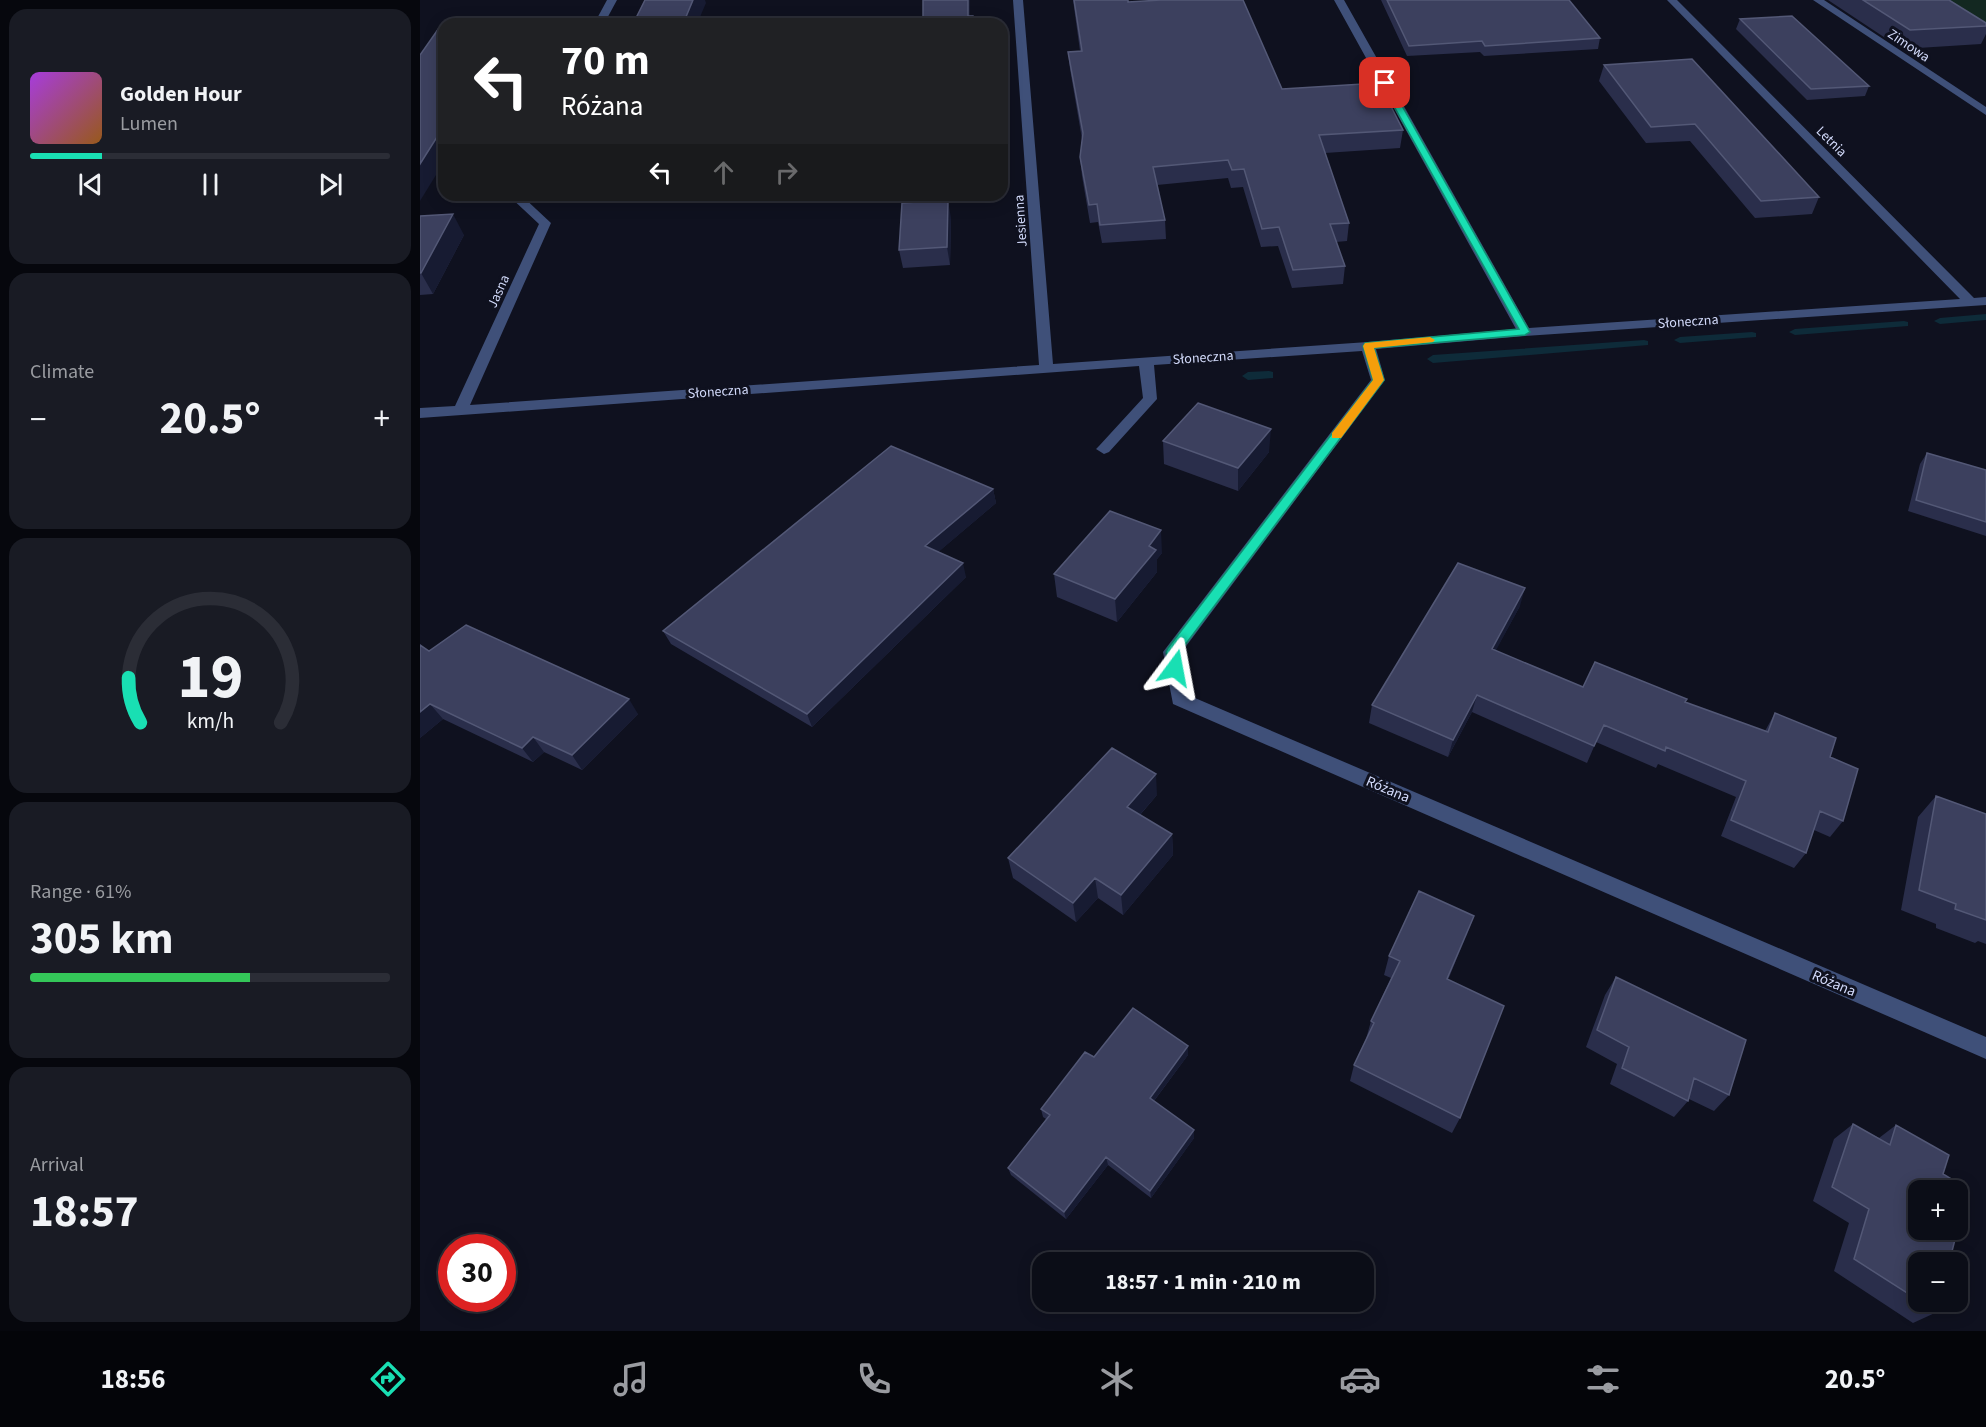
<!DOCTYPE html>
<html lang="en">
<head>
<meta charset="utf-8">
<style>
	:root { --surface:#0b0d17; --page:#191b24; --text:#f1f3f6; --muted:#9a9ca1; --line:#2b2d36; --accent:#19dfb3 }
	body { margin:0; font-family:"Source Sans 3",sans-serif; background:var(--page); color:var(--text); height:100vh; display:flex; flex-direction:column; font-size:22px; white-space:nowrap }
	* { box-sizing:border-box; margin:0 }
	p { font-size:20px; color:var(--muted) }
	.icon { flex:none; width:33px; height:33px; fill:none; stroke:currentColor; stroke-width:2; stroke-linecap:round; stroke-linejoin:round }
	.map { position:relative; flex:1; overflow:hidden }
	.side { display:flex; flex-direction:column; gap:9px; padding:9px; background:#06070d; width:420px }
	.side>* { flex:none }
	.hud { position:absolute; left:18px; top:18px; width:570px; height:183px; border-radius:18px; box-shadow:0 3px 15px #0003,0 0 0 2px var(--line); background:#202124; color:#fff; overflow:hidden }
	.controls { position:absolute; left:1488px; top:1180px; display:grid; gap:12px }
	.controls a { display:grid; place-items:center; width:60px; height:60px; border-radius:12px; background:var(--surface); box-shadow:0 3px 15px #0003,0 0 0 2px var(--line); font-size:30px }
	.speed { position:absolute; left:18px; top:1234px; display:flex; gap:12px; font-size:30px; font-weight:700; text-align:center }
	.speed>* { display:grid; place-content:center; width:78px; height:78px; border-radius:50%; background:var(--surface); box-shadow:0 3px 15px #0003,0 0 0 2px var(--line); line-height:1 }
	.speed .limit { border:9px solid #d22; background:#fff; color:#111 }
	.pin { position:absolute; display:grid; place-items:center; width:51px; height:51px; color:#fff; margin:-26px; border-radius:12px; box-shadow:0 3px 9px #0006 }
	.me { position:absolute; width:66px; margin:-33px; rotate:13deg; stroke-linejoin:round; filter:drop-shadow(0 0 4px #0008) }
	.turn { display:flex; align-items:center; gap:21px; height:126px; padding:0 24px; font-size:27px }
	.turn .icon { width:78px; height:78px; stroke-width:2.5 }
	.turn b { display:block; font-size:42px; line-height:51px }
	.lanes { display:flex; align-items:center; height:57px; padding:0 24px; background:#0003; justify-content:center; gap:30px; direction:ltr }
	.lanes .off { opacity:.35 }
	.big { font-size:45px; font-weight:700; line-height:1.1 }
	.side .card { flex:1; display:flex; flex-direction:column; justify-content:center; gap:9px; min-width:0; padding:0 21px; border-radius:18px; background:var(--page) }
	.side .dial { align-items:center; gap:0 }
	.dial svg { height:156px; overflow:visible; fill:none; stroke:var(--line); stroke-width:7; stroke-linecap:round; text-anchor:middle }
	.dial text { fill:var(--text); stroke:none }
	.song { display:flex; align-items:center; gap:18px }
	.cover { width:72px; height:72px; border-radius:9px; background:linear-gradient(135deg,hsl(280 70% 55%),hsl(30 70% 35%)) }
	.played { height:6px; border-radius:3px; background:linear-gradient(90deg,var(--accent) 20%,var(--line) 20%) }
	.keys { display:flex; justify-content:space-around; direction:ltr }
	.heat { display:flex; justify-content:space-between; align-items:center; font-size:33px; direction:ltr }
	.charge { height:9px; border-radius:4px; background:linear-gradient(90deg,#34c759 61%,var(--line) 0) }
	.trip { position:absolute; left:612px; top:1252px; width:342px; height:60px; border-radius:18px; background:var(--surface); box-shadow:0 3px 15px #0003,0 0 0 2px var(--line); font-weight:700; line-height:60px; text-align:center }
	.tab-bar { display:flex; height:96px; justify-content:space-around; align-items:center; background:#040509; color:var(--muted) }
	.tab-bar .icon { width:42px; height:42px }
	.tab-bar .selected { color:var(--accent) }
	.tab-bar b { font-size:27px; color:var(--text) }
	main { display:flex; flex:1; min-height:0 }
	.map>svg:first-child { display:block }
	.green { fill:#132821 }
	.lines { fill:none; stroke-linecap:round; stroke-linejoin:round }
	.stream { fill:#0e2b39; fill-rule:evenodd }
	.minor { fill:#3f5079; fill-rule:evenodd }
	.wall { fill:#2a2e4b }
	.shaded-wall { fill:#171b32 }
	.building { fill:#3c405e; stroke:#535876; stroke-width:1.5; fill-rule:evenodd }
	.route { fill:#19dfb3; stroke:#109174; stroke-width:1.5 }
	.slow { fill:#f59e0b }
	.labels { text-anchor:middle; stroke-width:6; stroke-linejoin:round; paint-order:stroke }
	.far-street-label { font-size:14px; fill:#d2dafa; stroke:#0f111f }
	.street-label { font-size:15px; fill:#d2dafa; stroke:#0f111f }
</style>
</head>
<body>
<main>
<section class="side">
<div class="card">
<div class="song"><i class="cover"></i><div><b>Golden Hour</b><p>Lumen</p></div></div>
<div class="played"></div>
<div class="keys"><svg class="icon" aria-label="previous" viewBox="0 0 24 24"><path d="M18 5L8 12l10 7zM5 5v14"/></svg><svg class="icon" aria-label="pause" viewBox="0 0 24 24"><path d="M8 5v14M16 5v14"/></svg><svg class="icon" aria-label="next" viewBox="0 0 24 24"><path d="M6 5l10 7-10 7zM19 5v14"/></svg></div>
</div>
<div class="card"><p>Climate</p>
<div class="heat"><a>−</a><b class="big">20.5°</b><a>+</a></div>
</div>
<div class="card dial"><svg viewBox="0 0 100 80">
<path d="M14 69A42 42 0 1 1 86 69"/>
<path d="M14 69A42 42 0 0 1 8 46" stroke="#19dfb3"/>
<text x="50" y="56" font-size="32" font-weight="700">19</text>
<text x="50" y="72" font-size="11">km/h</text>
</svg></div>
<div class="card"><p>Range · 61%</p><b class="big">305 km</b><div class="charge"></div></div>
<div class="card"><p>Arrival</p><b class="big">18:57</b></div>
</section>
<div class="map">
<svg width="1566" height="1331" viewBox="0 0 1566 1331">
	<rect width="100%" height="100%" fill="#0f111f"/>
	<path class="green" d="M 1500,0 L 1566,0 L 1566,26 Z"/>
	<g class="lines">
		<path class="stream" d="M 1566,314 L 1566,320 L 1520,324 L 1514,321 L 1520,318 Z
			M 1484,321 L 1488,322 L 1488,326 L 1375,335 L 1369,332 L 1375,329 Z
			M 1332,332 L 1336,333 L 1336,337 L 1260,343 L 1254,340 L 1260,337 Z
			M 1224,340 L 1228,341 L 1228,345 L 1013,363 L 1007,359 L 1013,355 Z
			M 849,371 L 853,372 L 853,378 L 828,380 L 822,376 L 828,372 Z"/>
		<path class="minor" d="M 187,0 L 197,0 L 184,24 L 174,24 Z
			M 593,0 L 603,0 L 633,364 L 948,342 L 1096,329 L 914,0 L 924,0 L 1109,328 L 1540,299 L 1247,0 L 1257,0 L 1554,298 L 1566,297 L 1566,305 L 1105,336 L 956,349 L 965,380 L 761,653 L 768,695 L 1566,1037 L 1566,1059 L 753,704 L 743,652 L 951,380 L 942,351 L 734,365 L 737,399 L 689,452 L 684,454 L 676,449 L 679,446 L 723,398 L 719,366 L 0,418 L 0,408 L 35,406 L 119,224 L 88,195 L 101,195 L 131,223 L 50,405 L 619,365 Z
			M 1393,0 L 1404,0 L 1566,107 L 1566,115 Z"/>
	</g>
	<path class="wall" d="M 653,0 L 708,0 L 708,2 L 862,89 L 983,130 L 980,148 L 905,153 L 929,223 L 927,241 L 916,242 L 925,266 L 923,284 L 872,288 L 858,246 L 841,247 L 823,187 L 811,188 L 808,178 L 737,185 L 745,220 L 746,239 L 682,243 L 678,222 L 670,223 L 662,176 L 660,157 L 662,139 L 650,69 L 648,52 L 660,51 Z
		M 961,0 L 1149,0 L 1180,38 L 1178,49 L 1064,56 L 1060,52 L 987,56 Z
		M 1408,0 L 1529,0 L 1566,23 L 1566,34 L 1561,44 L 1482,49 Z
		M 1320,19 L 1449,86 L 1445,96 L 1387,100 L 1316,29 Z
		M 1184,65 L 1399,197 L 1392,214 L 1335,218 L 1270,141 L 1226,143 L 1179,81 Z
		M 507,195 L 554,195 L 554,196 L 508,199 Z
		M 0,216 L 44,235 L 13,294 L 0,295 Z
		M 531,218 L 530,265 L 483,268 L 479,250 Z
		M 743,441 L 849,452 L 818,491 L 744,464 Z
		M 1507,453 L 1566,470 L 1566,536 L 1488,511 L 1500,464 Z
		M 573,489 L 576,503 L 518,552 L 546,577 L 392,727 L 251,644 L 243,631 Z
		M 742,553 L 737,559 L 737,572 L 697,622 L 637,597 L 634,574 Z
		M 1100,606 L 1075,651 L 1163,687 L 1265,702 L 1345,731 L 1355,713 L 1410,757 L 1423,821 L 1410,837 L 1394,830 L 1386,853 L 1374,868 L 1301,836 L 1316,797 L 1238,764 L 1236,768 L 1176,742 L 1167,763 L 1052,712 L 1028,757 L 949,723 L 952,705 Z
		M 9,651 L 218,714 L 162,770 L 124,752 L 113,762 L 23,719 L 0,738 Z
		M 737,795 L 720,815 L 752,834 L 753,855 L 703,915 L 678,898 L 656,922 L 593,878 L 588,858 Z
		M 1516,796 L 1566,814 L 1566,944 L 1558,941 L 1555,943 L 1516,928 L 1516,924 L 1481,910 L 1498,817 Z
		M 1054,916 L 1028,980 L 1040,1118 L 1032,1133 L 930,1081 L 934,1065 L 946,1039 L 951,1021 L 971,978 L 964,975 L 969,956 Z
		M 1196,977 L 1309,1095 L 1294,1111 L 1269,1099 L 1268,1101 L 1254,1117 L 1190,1084 L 1197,1064 L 1166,1047 L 1185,995 Z
		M 768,1046 L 768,1055 L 734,1101 L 774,1138 L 731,1198 L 688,1165 L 646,1219 L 591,1175 L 588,1168 L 626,1119 L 623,1117 L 621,1109 L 674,1057 Z
		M 1433,1124 L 1459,1138 L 1476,1125 L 1523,1174 L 1498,1263 L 1498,1302 L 1519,1302 L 1517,1312 L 1493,1323 L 1414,1271 L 1429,1223 L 1393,1201 L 1414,1139 Z"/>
	<path class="shaded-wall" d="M 273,0 L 285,0 L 286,3 L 277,24 L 263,24 Z
		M 548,0 L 550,0 L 550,24 L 548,16 Z
		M 24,126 L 24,162 L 0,201 L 0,164 Z
		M 528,200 L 531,218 L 530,265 L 527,247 Z
		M 33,214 L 44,235 L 13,294 L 1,273 Z
		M 851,429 L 849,452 L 818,491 L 818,468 Z
		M 573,489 L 576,503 L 509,560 L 505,546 Z
		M 741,530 L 742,553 L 737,559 L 737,572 L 697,622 L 695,599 L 729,546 Z
		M 543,563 L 546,577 L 392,727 L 387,714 Z
		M 1105,588 L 1100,606 L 1067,667 L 1072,649 Z
		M 1057,695 L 1052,712 L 1028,757 L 1033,740 Z
		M 209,699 L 218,714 L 162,770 L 152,755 Z
		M 10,704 L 23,719 L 0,738 L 0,712 Z
		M 113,737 L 124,752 L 113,762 L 102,748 Z
		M 736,774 L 737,795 L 709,827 L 707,807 Z
		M 752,834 L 753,855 L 703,915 L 701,895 Z
		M 675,878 L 678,898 L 656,922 L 653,903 Z
		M 1054,916 L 1047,935 L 1020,997 L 1027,979 Z
		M 768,1046 L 768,1055 L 730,1106 L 730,1098 Z
		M 774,1130 L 774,1138 L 731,1198 L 730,1191 Z
		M 686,1157 L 688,1165 L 646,1219 L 644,1212 Z"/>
	<path class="building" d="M 225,0 L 273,0 L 263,24 L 213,24 Z
		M 503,0 L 548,0 L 548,16 L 553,16 L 554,24 L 503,24 Z
		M 654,0 L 708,0 L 708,2 L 741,0 L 823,0 L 862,89 L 959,83 L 983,130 L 899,135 L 929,223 L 910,224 L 925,266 L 873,270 L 859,227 L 842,229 L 824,169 L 812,170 L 808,160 L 733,167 L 745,220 L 680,225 L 677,204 L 669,205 L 660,157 L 663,133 L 648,52 L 662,51 Z
		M 967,0 L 1149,0 L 1180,38 L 1065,46 L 1062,41 L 989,46 Z
		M 1443,0 L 1529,0 L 1566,23 L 1566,26 L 1490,30 Z
		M 1372,16 L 1449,86 L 1391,89 L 1320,19 Z
		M 24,27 L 24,126 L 0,164 L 0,55 L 19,28 Z
		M 1272,59 L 1399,197 L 1341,201 L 1275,124 L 1231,127 L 1184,65 Z
		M 528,200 L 527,247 L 479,250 L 482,203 Z
		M 33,214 L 1,273 L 0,273 L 0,216 Z
		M 778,403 L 851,429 L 818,468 L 743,441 Z
		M 471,446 L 573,489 L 505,546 L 543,563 L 387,714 L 243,631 Z
		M 1507,453 L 1566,470 L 1566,522 L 1496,500 Z
		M 690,511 L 741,530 L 729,546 L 736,550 L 695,599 L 634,574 Z
		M 1038,563 L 1105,588 L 1072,649 L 1163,687 L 1175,662 L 1267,699 L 1265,702 L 1348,732 L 1355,713 L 1416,738 L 1410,757 L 1438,769 L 1423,821 L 1400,811 L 1386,853 L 1311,820 L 1326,781 L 1246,747 L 1245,751 L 1184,725 L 1174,746 L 1057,695 L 1033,740 L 952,705 Z
		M 46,625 L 209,699 L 152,755 L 113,737 L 102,748 L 10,704 L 0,712 L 0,645 L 9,651 Z
		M 692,748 L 736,774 L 707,807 L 752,834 L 701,895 L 675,878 L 653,903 L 588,858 Z
		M 1516,796 L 1566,814 L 1566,920 L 1535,909 L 1536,904 L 1499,890 Z
		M 999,891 L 1054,916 L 1027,979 L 1084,1006 L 1040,1118 L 934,1065 L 954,1023 L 951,1021 L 980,961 L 969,956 Z
		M 1196,977 L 1326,1040 L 1309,1095 L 1274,1078 L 1268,1101 L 1202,1068 L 1209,1047 L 1177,1030 Z
		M 713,1008 L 768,1046 L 730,1098 L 774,1130 L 730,1191 L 686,1157 L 644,1212 L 588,1168 L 630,1115 L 621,1109 L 665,1052 L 674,1057 Z
		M 1433,1124 L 1470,1145 L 1476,1125 L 1511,1145 L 1529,1155 L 1523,1174 L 1548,1189 L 1529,1263 L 1498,1263 L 1498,1300 L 1434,1259 L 1449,1209 L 1412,1187 ZM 1498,1191 L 1538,1191 L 1538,1230 L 1498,1230 Z
		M 1501,1302 L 1519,1302 L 1517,1312 Z"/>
	<path class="route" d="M 965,81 L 969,83 L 1110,332 L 1105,335 L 954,348 L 964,380 L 759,653 L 762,668 L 760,671 L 750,671 L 746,652 L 748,648 L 953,380 L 943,346 L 945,343 L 1099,329 L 961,83 Z"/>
	<path class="slow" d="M 1010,337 L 1015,340 L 1013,342 L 954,348 L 964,380 L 921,438 L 912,438 L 912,433 L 953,380 L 943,346 L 945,343 Z"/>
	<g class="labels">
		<g class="far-street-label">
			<text transform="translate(1489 45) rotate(34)" y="5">Zimowa</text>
			<text transform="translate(1412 141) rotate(45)" y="5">Letnia</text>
			<text transform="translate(600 221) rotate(-94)" y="5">Jesienna</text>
			<text transform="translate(78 291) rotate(-66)" y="5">Jasna</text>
			<text transform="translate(1268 321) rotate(-4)" y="5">Słoneczna</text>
			<text transform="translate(783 357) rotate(-4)" y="5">Słoneczna</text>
			<text transform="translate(298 391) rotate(-4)" y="5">Słoneczna</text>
		</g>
		<g class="street-label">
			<text transform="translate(968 789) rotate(23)" y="5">Różana</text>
			<text transform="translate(1414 983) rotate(23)" y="5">Różana</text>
		</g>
	</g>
</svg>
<div class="controls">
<a>+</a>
<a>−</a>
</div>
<div class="speed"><div class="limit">30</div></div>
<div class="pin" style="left:965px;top:83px;background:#d93025"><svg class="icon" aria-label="arrive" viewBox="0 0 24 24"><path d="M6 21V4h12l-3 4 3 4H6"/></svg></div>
<svg class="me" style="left:755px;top:668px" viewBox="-20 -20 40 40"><path d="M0-17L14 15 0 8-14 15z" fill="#19dfb3" stroke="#fff" stroke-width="4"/></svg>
<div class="trip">18:57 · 1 min · 210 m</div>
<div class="hud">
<div class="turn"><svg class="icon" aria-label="left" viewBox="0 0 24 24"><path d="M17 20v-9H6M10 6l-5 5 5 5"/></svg><div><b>70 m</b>Różana</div></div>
<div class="lanes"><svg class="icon" aria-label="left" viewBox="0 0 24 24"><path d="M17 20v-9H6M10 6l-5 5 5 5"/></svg><svg class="icon off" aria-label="ahead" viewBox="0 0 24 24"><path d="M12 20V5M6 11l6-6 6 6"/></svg><svg class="icon off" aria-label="right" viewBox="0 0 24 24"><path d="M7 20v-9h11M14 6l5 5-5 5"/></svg></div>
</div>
</div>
</main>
<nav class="tab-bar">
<b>18:56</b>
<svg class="icon selected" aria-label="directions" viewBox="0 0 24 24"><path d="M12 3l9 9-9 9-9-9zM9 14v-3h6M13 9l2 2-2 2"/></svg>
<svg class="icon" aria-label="music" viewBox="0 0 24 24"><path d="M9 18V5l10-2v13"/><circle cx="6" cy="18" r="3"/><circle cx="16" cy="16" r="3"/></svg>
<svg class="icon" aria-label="phone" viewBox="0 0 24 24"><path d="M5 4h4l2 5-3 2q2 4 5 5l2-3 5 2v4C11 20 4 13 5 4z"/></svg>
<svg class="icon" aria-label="climate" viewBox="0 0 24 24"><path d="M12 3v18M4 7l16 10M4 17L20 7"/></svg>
<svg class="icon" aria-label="car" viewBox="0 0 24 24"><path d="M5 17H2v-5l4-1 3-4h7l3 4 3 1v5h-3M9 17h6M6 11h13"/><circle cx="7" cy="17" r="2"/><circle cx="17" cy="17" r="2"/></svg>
<svg class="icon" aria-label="filters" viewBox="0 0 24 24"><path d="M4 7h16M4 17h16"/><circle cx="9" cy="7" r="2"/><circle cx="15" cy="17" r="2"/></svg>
<b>20.5°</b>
</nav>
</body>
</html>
